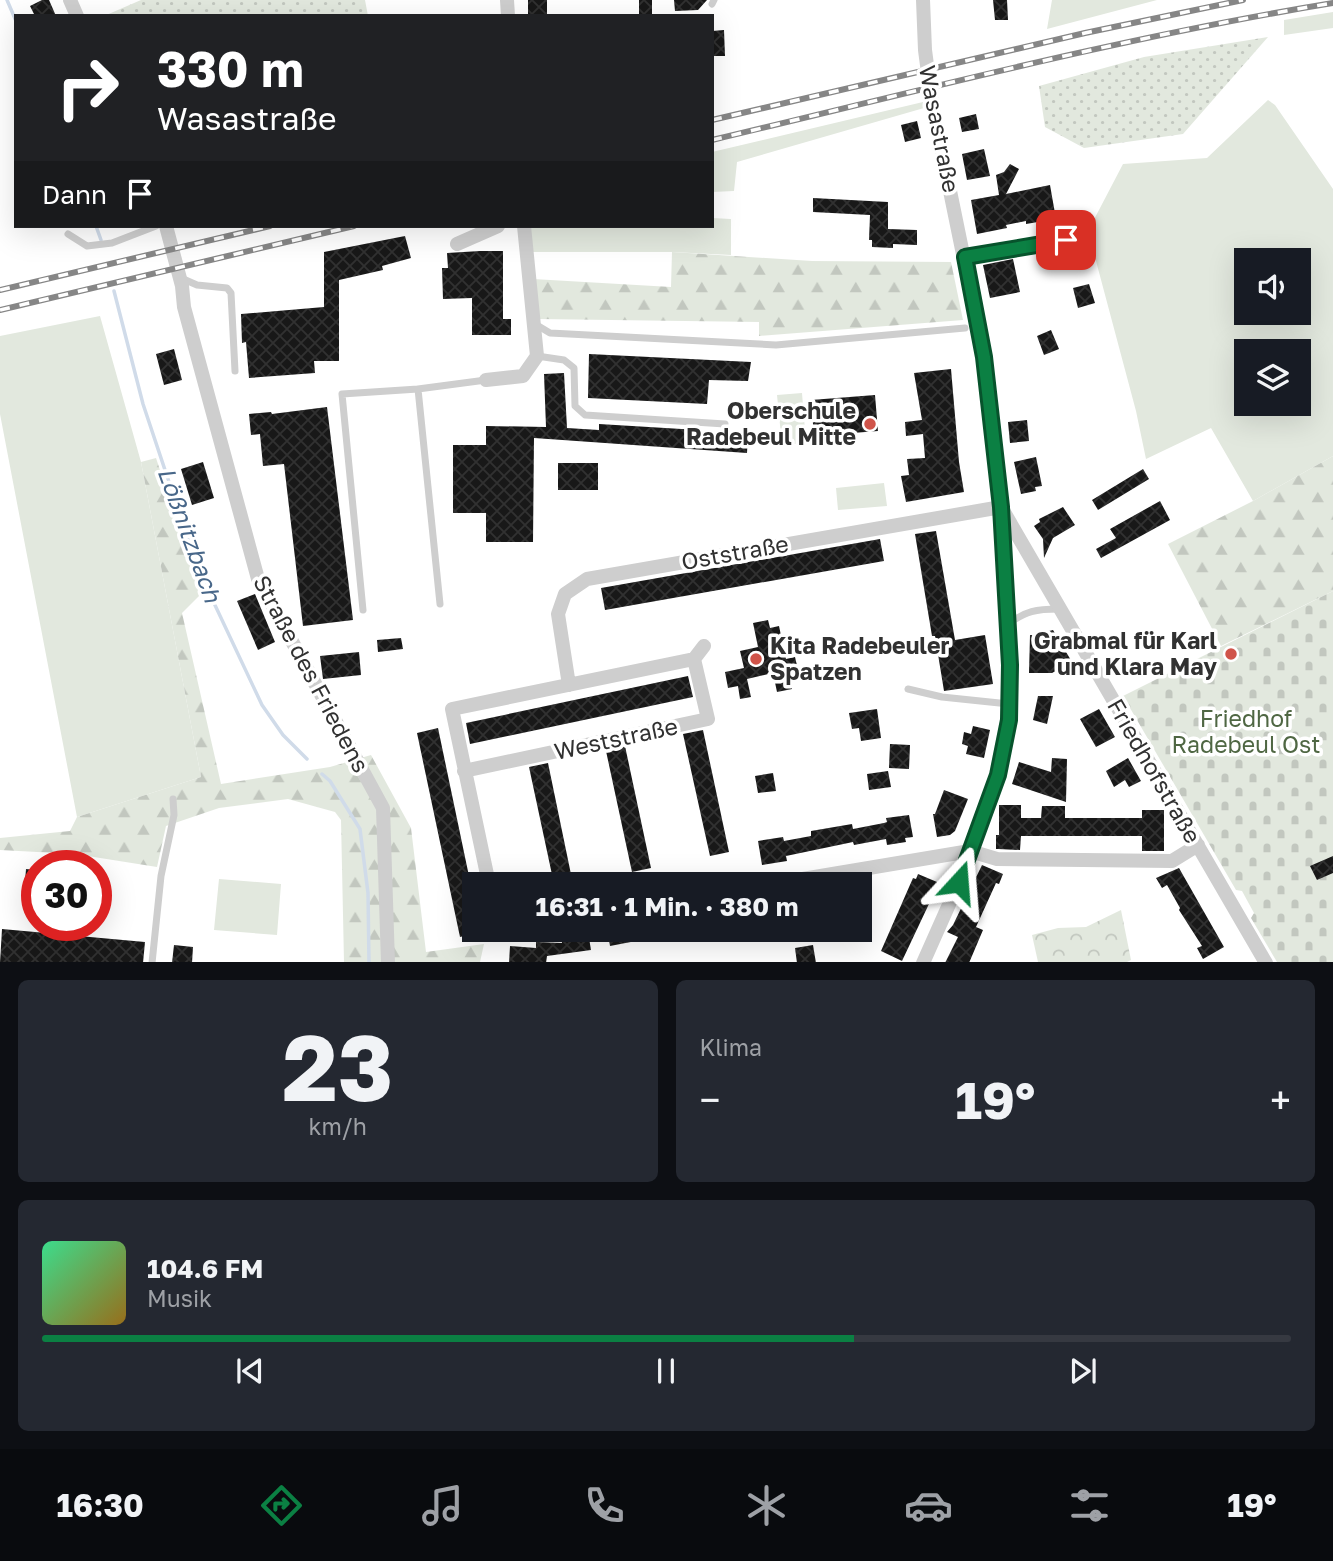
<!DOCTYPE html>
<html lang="de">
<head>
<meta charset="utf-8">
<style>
	:root { --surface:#171b24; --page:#242831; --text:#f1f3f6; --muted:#9ea1a6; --line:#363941; --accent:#0b8043 }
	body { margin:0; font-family:"Golos Text",sans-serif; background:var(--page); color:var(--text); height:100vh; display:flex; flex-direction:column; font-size:26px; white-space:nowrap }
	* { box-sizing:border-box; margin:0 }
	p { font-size:23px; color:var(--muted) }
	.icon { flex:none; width:38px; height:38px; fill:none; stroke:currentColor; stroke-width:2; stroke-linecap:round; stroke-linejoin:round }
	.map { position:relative; height:962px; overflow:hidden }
	.side { display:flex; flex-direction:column; gap:18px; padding:18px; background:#0d0f14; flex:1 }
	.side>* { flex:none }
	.hud { position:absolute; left:14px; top:14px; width:700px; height:214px; border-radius:0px; box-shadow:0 7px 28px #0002; background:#202124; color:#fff; overflow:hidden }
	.tools { position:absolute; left:1234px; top:248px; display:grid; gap:14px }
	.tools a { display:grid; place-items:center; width:77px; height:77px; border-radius:0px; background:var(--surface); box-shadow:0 7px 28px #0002; font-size:35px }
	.speed { position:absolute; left:21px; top:850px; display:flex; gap:14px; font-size:35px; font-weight:700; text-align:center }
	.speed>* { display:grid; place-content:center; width:91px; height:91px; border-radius:50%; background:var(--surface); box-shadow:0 7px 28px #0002; line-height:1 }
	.speed .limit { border:10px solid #d22; background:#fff; color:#111 }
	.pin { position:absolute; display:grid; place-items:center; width:60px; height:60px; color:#fff; margin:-30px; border-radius:14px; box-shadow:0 4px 10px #0006 }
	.me { position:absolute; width:77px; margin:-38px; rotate:19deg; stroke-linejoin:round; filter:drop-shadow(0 0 5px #0008) }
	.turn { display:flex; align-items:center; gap:24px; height:147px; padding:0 28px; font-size:32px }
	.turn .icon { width:91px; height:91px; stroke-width:2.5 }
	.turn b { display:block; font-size:49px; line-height:60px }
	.then { display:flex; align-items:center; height:66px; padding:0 28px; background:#0003; gap:14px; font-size:26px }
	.big { font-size:52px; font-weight:700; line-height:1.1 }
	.side .card { flex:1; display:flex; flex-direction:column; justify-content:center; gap:10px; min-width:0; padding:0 24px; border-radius:10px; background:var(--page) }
	.side .dial { align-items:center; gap:0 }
	.dial b { font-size:91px; line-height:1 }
	.song { display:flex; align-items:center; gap:21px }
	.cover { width:84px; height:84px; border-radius:10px; background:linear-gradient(135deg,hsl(150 70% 55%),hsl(40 70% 35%)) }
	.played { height:7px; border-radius:4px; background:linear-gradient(90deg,var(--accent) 65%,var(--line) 65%) }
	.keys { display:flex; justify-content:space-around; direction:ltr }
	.heat { display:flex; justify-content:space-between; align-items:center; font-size:38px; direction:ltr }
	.side .tiles { flex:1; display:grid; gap:18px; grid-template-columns:1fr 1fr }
	.card:last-child { grid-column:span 2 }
	.trip { position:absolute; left:462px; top:872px; width:410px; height:70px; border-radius:0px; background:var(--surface); box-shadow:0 7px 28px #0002; font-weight:700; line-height:70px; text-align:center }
	.menu { display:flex; height:112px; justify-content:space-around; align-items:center; background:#090b0e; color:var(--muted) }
	.menu .icon { width:49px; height:49px }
	.menu .active { color:var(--accent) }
	.menu b { font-size:32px; color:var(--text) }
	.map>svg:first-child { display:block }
	.grass { fill:#e2e8de; fill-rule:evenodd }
	.forest { fill:url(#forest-firs) }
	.cemetery { fill:url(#cemetery-stones) }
	.park { fill:url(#park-crowns) }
	.garden { fill:url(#garden-dots) }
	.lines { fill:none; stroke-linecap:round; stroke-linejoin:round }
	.stream { stroke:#d0dbe9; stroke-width:3.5 }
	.building { fill:url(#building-cross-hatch) }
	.lane { stroke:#cecece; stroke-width:7 }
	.street { stroke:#cecece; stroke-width:14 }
	.rail-casing { stroke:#868686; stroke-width:6 }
	.rail { stroke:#fff; stroke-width:3.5; stroke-dasharray:10; stroke-linecap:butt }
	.route-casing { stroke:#07532c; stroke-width:18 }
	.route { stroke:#0b8043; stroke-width:12 }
	.poi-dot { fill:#d0544a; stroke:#fff; stroke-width:2.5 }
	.labels { text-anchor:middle; stroke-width:7; stroke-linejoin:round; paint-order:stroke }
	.street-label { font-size:23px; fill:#313131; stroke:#fff }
	.poi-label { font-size:23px; font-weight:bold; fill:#313131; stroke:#fff; text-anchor:end }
	.park-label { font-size:23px; fill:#4f6743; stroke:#fff }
	.water-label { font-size:24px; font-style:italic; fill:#486789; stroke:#fff }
</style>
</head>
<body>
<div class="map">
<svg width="1333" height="963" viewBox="0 0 1333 963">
	<defs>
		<pattern id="forest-firs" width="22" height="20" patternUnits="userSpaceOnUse" patternTransform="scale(1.75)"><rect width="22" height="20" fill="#e2e8de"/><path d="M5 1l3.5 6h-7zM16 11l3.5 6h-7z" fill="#c2c7bf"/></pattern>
		<pattern id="cemetery-stones" width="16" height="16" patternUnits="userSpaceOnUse" patternTransform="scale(1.75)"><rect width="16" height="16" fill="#e2e8de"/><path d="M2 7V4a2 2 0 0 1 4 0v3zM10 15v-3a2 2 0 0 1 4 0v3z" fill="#c2c7bf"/></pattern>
		<pattern id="park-crowns" width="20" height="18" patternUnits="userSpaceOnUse" patternTransform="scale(1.75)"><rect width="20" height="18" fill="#e2e8de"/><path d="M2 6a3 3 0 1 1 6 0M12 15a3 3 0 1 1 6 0" fill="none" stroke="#c2c7bf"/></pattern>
		<pattern id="garden-dots" width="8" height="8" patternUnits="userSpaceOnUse" patternTransform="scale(1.75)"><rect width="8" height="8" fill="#e2e8de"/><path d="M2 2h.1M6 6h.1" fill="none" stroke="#c2c7bf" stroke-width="1.8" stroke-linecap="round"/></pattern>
		<pattern id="building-cross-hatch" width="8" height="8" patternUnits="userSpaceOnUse" patternTransform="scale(1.75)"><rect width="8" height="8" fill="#181818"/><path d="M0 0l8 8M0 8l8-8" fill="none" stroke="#313131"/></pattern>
	</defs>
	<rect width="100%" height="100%" fill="#fff"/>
	<path class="grass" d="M 1052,0 L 1157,0 L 1047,29 Z
		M 1333,12 L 1333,28 L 1284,35 L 1284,20 Z
		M 1268,100 L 1275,105 L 1333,189 L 1333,456 L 1253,501 L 1211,428 L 1146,459 L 1136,411 L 1088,231 L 1123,164 L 1207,158 ZM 1246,261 L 1298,261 L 1298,313 L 1246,313 ZM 1246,352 L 1298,352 L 1298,404 L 1246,404 Z
		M 923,102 L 924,108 L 737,162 L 734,191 L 712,192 L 712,152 Z
		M 712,218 L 731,219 L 731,255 L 672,252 L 532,252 L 530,226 L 712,226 Z
		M 100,316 L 141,462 L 201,777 L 77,817 L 0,414 L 0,336 Z
		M 802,393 L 806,443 L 782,445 L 777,395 Z
		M 884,483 L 887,506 L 838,510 L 836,488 Z
		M 219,879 L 281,884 L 277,935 L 214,930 Z"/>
	<path class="forest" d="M 672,252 L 812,261 L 951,262 L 963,320 L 759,336 L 759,322 L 538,319 L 533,279 L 671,287 Z
		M 1333,456 L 1333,591 L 1221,646 L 1168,544 L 1253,501 Z
		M 156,458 L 201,594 L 182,613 L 221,784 L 330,767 L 371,755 L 411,828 L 426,952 L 484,944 L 480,962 L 344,962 L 341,820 L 335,812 L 288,799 L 219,808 L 166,826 L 157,867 L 75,854 L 0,850 L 0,838 L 70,831 L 77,817 L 201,777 L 141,462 Z"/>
	<path class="cemetery" d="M 1333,591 L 1333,962 L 1277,962 L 1251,918 L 1254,913 L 1242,891 L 1236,890 L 1123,696 Z"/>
	<path class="park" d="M 1121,910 L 1131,960 L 1125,963 L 1038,962 L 1032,935 L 1058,928 L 1086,927 Z"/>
	<path class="garden" d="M 141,0 L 365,0 L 368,16 L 104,16 Z
		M 1268,37 L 1183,134 L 1084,148 L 1045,127 L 1039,86 L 1144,57 Z"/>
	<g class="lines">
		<path class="stream" d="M 7,0 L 16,21
			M 96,226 L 101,240
			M 114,291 L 143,404 L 198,569 L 262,705 L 283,735 L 307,759
			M 322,774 L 330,781 L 360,829 L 368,893 L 369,963"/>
	</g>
	<path class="building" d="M 42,0 L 49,0 L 56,16 L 35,16 L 30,6 Z
		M 528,0 L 547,0 L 547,16 L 528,16 Z
		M 639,0 L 652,0 L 652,16 L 639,16 Z
		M 674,0 L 707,0 L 698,10 L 675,11 Z
		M 993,0 L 1007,0 L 1008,20 L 995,20 Z
		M 724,30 L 725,56 L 712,56 L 712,31 Z
		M 976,114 L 979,129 L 962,132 L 959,118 Z
		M 917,121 L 921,138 L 905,142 L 901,125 Z
		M 984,149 L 990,176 L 967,180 L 962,154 Z
		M 1010,164 L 1019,169 L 1006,194 L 1050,185 L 1056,219 L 1026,224 L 1026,221 L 1006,225 L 1007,228 L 977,234 L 971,200 L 999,195 L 996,175 L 1004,172 Z
		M 813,198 L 888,202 L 888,229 L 917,230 L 917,245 L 893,244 L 893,248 L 872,247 L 872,240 L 869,240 L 870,215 L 813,212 Z
		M 405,236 L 411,258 L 382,266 L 383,270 L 339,280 L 339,361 L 314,361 L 315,373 L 249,378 L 246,342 L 242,343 L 241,314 L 324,307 L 324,252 Z
		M 480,251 L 503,251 L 503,319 L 511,319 L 511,335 L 472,335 L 472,298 L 443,299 L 442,268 L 448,268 L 447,253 Z
		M 1013,259 L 1020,292 L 990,298 L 983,265 Z
		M 1089,284 L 1095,303 L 1078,308 L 1073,288 Z
		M 1051,330 L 1059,349 L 1044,355 L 1037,336 Z
		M 174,349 L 182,380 L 164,385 L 156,354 Z
		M 589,354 L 751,362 L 748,381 L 709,380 L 707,404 L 588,398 Z
		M 951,369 L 959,462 L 964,492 L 906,502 L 901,476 L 909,475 L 907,459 L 925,458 L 923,434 L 906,436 L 905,422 L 922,420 L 914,373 Z
		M 564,373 L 567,428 L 599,430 L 599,424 L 748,433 L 747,453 L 534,438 L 533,542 L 486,542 L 486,513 L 453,513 L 453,445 L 486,445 L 486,426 L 546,427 L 544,374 Z
		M 875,395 L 878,431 L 814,436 L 811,400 Z
		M 327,407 L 353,620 L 303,626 L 284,464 L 263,466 L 260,434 L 251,435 L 249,414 L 271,412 L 272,414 Z
		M 1027,420 L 1029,441 L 1010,443 L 1008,422 Z
		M 1036,457 L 1042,486 L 1035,487 L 1036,491 L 1021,494 L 1014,462 Z
		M 203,462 L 214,498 L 192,505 L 181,469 Z
		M 558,463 L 598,463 L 598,490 L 558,490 Z
		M 1143,469 L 1149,479 L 1098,510 L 1092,500 Z
		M 1160,501 L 1170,520 L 1101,558 L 1096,549 L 1116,538 L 1110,529 Z
		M 1063,507 L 1075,525 L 1053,538 L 1044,558 L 1043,539 L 1034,526 L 1040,522 L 1039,519 Z
		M 936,531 L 955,640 L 985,635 L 993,684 L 944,691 L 935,636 L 932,636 L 915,534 Z
		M 880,539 L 884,561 L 605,610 L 601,588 Z
		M 255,594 L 275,642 L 258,650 L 237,601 Z
		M 768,620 L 770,628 L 779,626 L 786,659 L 795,657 L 799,674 L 790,676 L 792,689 L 777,692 L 773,673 L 747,679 L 751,697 L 740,699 L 738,686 L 728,688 L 725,672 L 744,668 L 740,651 L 758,647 L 753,623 Z
		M 1039,630 L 1049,631 L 1053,630 L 1072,662 L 1052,673 L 1029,673 L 1030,635 L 1034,635 Z
		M 401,638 L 403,649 L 378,652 L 377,640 Z
		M 359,652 L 361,675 L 323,679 L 320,656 Z
		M 688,676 L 693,697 L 470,744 L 466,723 Z
		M 1038,696 L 1053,696 L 1047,724 L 1033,720 Z
		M 877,709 L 881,738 L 861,741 L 859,728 L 852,729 L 849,713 Z
		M 1099,709 L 1115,737 L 1096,747 L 1080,719 Z
		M 973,726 L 990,730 L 984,758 L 966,754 L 968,746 L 962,744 L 964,732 L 971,734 Z
		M 438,728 L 474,900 L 474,934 L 460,937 L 417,733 Z
		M 703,730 L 729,852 L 710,856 L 683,734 Z
		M 890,744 L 910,745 L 909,769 L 889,768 Z
		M 625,746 L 651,868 L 632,872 L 606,751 Z
		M 1052,758 L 1067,759 L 1066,802 L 1012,784 L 1019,762 L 1051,772 Z
		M 1128,758 L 1141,781 L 1129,787 L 1125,780 L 1114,787 L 1106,771 Z
		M 548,763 L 573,884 L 554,884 L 529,767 Z
		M 888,771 L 891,787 L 869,790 L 867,774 Z
		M 773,773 L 776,791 L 758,793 L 755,776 Z
		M 944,790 L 968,799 L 955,831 L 950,835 L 937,837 L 933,814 L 935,814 Z
		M 999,805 L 1021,805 L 1021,818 L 1041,818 L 1042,806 L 1065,806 L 1065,818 L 1142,818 L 1142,810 L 1164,810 L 1164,851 L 1142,851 L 1142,836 L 1021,836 L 1020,850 L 998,849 L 996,849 L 996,835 L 999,835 Z
		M 909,815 L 913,837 L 905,838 L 906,842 L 887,845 L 886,839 L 854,845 L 853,842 L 786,856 L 787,861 L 762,865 L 758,841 L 783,837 L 784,841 L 811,836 L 811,831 L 852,824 L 853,829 L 884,823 L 887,822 L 886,818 Z
		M 1333,856 L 1333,873 L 1317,880 L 1310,866 Z
		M 982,865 L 1003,874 L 999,884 L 996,883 L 976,927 L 983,930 L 969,963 L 945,963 L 958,937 L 947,932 L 953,925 Z
		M 1179,868 L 1224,947 L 1203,959 L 1197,948 L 1202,946 L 1179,910 L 1180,908 L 1167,885 L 1162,888 L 1156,878 Z
		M 26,869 L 37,870 L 37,910 L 23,908 Z
		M 918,874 L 937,882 L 936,889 L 902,961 L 881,951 L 913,878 L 916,879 Z
		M 2,929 L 145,942 L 143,963 L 0,963 Z
		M 607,929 L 634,929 L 636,941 L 610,946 Z
		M 588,932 L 591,950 L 547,956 L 546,963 L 509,963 L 510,946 L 536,948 L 536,942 L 562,943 L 561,936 Z
		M 174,945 L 193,947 L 192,963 L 172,963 Z
		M 813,945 L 816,963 L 797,963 L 795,948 Z"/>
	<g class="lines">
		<path class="lane" d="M 712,4 L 714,0
			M 68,234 L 87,246 L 112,243 L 156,226
			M 181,278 L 197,285 L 227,288 L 231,293 L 235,371
			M 535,324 L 550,333 L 776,345 L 965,328
			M 537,356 L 564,360 L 574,368 L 575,406 L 585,415 L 725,424
			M 418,389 L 486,380
			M 363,610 L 342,394 L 418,389 L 440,604
			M 1008,624 C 1026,611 1036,609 1059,609
			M 908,689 L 942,697 L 1009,704
			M 152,963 L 161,876 L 174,815 L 173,799"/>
		<path class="street" d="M 70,0 L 77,16
			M 507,0 L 508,16
			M 923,0 L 925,50 L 932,103 L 984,357 L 1001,507 L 1010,665 L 1009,720 L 998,775 L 959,882 L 923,963
			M 166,226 L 182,286 L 184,307 L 258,579 L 383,808 L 388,963
			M 457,244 L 498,226
			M 965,257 L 1066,240
			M 486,380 L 523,376 L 537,356 L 524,226
			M 569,685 L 558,614 L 565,594 L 587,579 L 1001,507 L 1266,963
			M 464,771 L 708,719 L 694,659
			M 489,884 L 452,709 L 694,659 L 704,646
			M 773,884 L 970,851 L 997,859 L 1172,861 L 1198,845"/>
		<g class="rail-casing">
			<path id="rail" d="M 712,120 L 1085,33 L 1243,0
				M 712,140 C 918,91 1124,37 1333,3
				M 0,290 L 270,226
				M 0,310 L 354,226"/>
		</g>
		<use href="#rail" class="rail"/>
	</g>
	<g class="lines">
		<g class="route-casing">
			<path id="route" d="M 959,882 L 998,775 L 1009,720 L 1010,665 L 1001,507 L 984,357 L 965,257 L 1066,240"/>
		</g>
		<use href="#route" class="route"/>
	</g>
	<g class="poi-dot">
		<circle cx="870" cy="424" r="7"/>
		<circle cx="1231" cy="654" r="7"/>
		<circle cx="756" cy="659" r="7"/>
	</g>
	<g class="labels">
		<g class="street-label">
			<text transform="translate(939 129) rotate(79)" y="8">Wasastraße</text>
			<text transform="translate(735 553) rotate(-10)" y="8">Oststraße</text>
			<text transform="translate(311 674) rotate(62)" y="8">Straße des Friedens</text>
			<text transform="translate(616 739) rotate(-12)" y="8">Weststraße</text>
			<text transform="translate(1154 771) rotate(60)" y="8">Friedhofstraße</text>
		</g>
		<g class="poi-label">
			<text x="856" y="419">Oberschule<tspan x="856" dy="26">Radebeul Mitte</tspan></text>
			<text x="1217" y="649">Grabmal für Karl<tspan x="1217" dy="26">und Klara May</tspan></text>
			<text x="770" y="654" text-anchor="start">Kita Radebeuler<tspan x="770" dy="26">Spatzen</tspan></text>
		</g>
		<g class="park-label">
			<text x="1246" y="727">Friedhof<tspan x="1246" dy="26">Radebeul Ost</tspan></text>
		</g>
		<g class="water-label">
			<text transform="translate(189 535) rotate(70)" y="8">Lößnitzbach</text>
		</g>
	</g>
</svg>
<div class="tools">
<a><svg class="icon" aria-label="sound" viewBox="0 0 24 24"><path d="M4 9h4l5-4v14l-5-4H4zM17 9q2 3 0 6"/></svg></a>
<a><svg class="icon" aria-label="layers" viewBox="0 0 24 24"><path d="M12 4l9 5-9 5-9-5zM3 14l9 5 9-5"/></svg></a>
</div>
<div class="speed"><div class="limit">30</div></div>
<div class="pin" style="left:1066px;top:240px;background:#d93025"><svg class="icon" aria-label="arrive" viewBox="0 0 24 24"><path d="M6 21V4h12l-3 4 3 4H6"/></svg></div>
<svg class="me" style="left:959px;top:882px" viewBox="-20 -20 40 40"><path d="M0-17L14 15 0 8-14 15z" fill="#0b8043" stroke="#fff" stroke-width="4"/></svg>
<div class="trip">16:31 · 1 Min. · 380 m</div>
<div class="hud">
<div class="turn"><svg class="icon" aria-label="right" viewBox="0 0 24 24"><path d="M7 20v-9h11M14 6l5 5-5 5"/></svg><div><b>330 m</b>Wasastraße</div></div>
<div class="then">Dann<svg class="icon" aria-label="arrive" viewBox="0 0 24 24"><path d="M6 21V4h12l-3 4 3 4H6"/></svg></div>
</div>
</div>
<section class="side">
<div class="tiles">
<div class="card dial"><b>23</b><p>km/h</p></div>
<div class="card"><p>Klima</p>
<div class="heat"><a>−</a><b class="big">19°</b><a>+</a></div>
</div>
<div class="card">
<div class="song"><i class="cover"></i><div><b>104.6 FM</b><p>Musik</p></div></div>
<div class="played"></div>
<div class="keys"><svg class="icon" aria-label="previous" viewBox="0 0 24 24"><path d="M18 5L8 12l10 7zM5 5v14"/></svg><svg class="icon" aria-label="pause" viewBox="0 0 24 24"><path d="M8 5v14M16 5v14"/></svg><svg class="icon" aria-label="next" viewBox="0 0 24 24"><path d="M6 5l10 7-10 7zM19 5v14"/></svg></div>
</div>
</div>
</section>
<nav class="menu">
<b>16:30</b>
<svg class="icon active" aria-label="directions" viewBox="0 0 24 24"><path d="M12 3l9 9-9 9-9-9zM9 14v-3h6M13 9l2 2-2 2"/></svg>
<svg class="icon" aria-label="music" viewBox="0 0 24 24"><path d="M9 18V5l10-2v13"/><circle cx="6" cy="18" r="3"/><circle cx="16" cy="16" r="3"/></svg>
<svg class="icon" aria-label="phone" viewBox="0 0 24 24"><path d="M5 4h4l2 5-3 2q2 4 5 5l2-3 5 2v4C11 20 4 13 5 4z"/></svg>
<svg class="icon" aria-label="climate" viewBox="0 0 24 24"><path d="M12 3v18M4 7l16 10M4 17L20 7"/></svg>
<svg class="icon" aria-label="car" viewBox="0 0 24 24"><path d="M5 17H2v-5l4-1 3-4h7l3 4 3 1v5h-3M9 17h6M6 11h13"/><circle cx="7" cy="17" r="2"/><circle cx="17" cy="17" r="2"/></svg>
<svg class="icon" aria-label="filters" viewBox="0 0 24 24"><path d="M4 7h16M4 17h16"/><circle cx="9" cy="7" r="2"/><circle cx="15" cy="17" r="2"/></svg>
<b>19°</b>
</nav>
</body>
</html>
